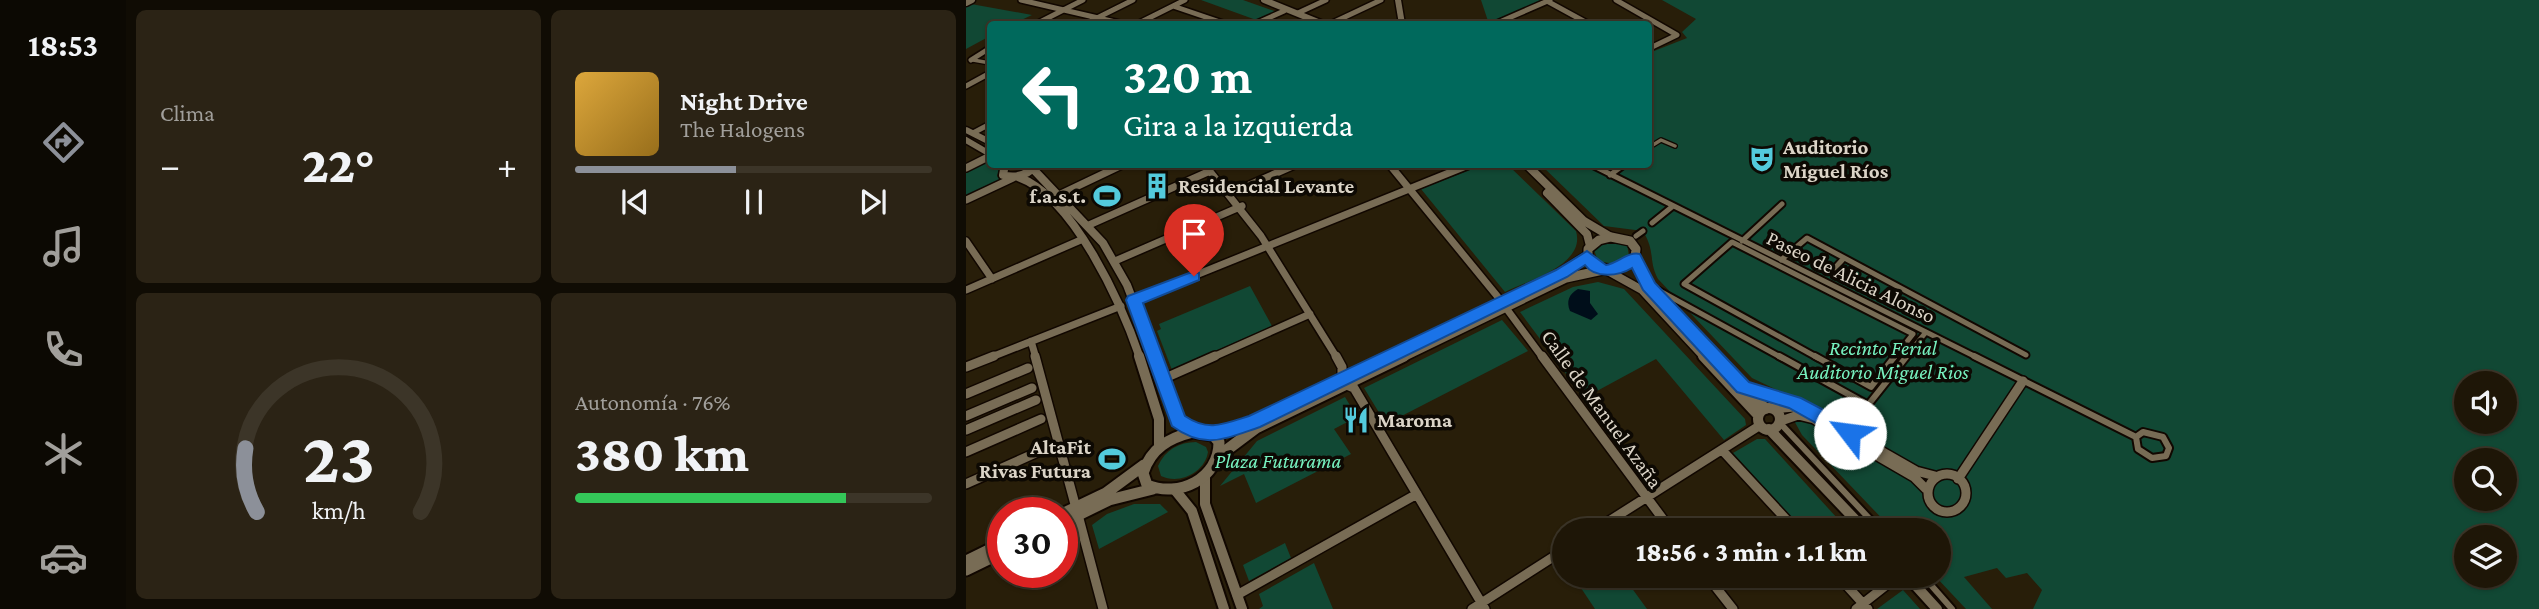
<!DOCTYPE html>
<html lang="es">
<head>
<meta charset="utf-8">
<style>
	:root { --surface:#1e1607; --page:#2b2315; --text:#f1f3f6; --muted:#a19f9b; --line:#3c3528; --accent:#8c9099 }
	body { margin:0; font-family:"Crimson Pro",serif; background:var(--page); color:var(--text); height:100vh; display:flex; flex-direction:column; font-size:26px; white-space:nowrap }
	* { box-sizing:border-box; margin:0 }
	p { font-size:23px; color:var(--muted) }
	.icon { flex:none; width:38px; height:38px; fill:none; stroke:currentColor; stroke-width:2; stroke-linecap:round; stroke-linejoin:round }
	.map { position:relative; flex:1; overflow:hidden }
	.panel { display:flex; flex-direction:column; gap:10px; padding:10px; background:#100c04; width:840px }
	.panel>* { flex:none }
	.guide { position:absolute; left:21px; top:21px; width:665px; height:147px; border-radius:7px; box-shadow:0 2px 5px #0004,0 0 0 2px var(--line); background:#00695c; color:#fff; overflow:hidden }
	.fabs { position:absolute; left:1488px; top:371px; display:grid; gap:14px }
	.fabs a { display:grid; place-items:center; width:63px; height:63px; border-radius:50%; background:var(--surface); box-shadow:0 2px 5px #0004,0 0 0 2px var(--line); font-size:35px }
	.speed { position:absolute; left:21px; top:497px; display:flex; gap:14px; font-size:35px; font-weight:700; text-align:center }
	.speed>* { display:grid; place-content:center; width:91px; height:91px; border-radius:50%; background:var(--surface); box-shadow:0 2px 5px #0004,0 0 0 2px var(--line); line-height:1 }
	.speed .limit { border:10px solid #d22; background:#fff; color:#111 }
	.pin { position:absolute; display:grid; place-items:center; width:60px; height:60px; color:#fff; margin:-72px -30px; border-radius:50% 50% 50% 0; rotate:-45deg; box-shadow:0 0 7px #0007 }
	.pin .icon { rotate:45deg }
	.me { position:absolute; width:77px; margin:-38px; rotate:300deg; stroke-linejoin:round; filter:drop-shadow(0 0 5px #0008) }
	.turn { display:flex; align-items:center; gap:24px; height:147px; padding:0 21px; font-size:32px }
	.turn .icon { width:91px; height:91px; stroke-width:2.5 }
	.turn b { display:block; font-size:49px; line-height:60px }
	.big { font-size:52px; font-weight:800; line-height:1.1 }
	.panel .widget { flex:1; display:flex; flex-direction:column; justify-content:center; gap:10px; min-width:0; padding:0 24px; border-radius:10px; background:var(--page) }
	.panel .dial { align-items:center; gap:0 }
	.dial svg { height:182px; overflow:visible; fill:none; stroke:var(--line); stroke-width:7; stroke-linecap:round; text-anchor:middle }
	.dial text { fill:var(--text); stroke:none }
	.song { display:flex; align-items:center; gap:21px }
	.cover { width:84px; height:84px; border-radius:10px; background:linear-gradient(135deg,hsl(40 70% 55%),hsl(40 70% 35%)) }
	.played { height:7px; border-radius:4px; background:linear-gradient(90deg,var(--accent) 45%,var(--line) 45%) }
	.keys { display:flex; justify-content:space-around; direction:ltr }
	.heat { display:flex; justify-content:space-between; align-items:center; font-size:38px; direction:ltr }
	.charge { height:10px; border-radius:5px; background:linear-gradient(90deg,#34c759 76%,var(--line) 0) }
	.panel .tiles { flex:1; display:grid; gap:10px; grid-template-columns:repeat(2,1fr) }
	.trip { position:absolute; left:586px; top:518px; width:399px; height:70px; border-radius:35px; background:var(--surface); box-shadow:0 2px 5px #0004,0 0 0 2px var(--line); font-weight:800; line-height:70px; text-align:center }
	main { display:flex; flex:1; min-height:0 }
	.dock { display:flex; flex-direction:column; width:126px; justify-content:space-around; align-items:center; background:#0c0903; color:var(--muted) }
	.dock .icon { width:49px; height:49px }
	.dock .selected { color:var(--accent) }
	.dock b { font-size:32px; color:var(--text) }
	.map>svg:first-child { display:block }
	.green { fill:#114834; fill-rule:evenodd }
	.water { fill:#000e1a }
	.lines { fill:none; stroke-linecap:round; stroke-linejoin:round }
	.pedestrian-far2-casing { stroke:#110700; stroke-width:6 }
	.pedestrian-far1-casing { stroke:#110700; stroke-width:9 }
	.pedestrian-casing { stroke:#110700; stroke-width:10 }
	.minor-far2-casing { stroke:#110700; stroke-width:8 }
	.minor-far1-casing { stroke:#110700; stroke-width:10 }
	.minor-casing { stroke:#110700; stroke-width:12 }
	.tertiary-far2-casing { stroke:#110700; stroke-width:9 }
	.tertiary-far1-casing { stroke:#110700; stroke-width:11 }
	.tertiary-casing { stroke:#110700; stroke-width:14 }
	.secondary-far1-casing { stroke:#110700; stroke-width:12 }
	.secondary-casing { stroke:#110700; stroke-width:15 }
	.pedestrian-far2 { stroke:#786c55; stroke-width:3.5 }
	.pedestrian-far1 { stroke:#786c55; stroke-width:5 }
	.pedestrian { stroke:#786c55; stroke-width:6 }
	.minor-far2 { stroke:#786c55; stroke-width:5 }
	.minor-far1 { stroke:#786c55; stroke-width:7 }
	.minor { stroke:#786c55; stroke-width:9 }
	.tertiary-far2 { stroke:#786c55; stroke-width:6 }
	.tertiary-far1 { stroke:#786c55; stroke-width:8 }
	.tertiary { stroke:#786c55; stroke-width:10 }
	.secondary-far1 { stroke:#786c55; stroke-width:9 }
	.secondary { stroke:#786c55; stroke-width:11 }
	.route { fill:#1a73e8; stroke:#114b97; stroke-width:2 }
	.labels { text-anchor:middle; stroke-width:7; stroke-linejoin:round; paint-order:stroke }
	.poi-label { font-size:21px; font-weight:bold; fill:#dbd4c7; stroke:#0d0903; text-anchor:start }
	.street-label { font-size:21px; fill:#dbd4c7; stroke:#0d0903 }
	.park-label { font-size:21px; font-style:italic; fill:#77f1bf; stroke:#0d0903 }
</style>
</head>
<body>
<main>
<nav class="dock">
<b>18:53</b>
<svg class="icon selected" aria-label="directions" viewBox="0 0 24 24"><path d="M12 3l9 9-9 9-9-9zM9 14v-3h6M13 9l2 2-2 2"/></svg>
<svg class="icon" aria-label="music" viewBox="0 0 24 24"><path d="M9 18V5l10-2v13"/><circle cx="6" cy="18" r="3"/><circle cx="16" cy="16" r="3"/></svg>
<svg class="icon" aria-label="phone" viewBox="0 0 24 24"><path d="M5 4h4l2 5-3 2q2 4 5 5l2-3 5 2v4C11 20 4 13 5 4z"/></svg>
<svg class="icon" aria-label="climate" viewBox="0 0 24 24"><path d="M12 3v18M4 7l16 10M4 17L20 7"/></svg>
<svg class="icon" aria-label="car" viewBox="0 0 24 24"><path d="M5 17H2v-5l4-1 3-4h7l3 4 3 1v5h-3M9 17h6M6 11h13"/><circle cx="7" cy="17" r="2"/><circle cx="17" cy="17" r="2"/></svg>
</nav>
<section class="panel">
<div class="tiles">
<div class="widget"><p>Clima</p>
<div class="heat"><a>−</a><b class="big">22°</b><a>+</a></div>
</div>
<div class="widget">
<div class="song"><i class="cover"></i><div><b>Night Drive</b><p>The Halogens</p></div></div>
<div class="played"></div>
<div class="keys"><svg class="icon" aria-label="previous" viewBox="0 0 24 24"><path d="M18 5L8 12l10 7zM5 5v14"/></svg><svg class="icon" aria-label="pause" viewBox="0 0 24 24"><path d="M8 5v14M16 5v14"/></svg><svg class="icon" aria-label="next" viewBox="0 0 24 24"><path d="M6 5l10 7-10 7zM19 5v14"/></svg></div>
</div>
<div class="widget dial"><svg viewBox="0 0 100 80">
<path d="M14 69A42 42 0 1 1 86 69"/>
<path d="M14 69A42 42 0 0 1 9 41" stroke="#8c9099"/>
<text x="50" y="56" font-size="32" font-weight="700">23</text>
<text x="50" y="72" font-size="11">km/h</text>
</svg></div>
<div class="widget"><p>Autonomía · 76%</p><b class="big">380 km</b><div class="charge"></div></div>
</div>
</section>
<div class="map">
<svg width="1573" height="609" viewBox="0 0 1573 609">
	<rect width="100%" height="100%" fill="#281e09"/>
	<path class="green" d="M 235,0 L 277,0 L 311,12 L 293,21 Z
		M 515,0 L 576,0 L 523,24 Z
		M 696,0 L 1573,0 L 1573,609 L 1067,609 L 1076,590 L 1061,573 L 1040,578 L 1031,568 L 998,577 L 1026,609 L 1000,609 L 969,576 L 973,576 L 973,530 L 927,530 L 836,435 L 811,390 L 786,378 L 692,279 C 682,260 690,253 677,231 L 638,226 L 575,165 L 682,164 L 683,53 L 721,38 L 716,32 L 730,19 ZM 1500,383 L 1538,383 L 1538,422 L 1500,422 ZM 1500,460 L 1538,460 L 1538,499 L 1500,499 ZM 1500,537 L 1538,537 L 1538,576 L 1500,576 Z
		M 5,4 L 66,15 L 47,24 L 24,24 L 24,36 L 0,49 L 0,6 Z
		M 24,160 L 24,164 L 35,166 L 31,176 L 36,180 L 0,197 L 0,171 Z
		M 517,165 L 542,165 L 610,231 C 620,265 563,280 539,292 L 455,189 Z
		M 640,241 L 661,244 L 663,256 L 648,264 L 632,261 L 628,250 Z
		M 632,282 L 658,289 L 779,419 L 780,425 L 758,440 L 690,359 L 618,398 L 554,312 L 607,287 Z
		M 284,286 L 306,326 L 206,370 L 191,331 L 195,329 L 193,324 Z
		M 536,320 L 562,351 L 420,424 L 398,388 Z
		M 379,397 L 391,417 L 368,429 L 385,454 L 290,503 L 278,474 L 254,486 L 291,441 Z
		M 791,439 L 799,439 L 882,530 L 837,530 L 767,453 Z
		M 230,442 L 240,447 L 242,452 C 239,472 214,485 195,476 L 192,466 C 199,450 213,442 230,442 Z
		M 168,504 L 194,504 L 202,512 L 133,549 L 126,525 L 141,514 Z
		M 319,543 L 325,558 L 283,581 L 277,565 Z
		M 348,563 L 367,609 L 293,609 L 297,606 L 293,594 Z
		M 607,576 L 657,576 L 681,609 L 629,609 Z
		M 937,590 L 954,609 L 911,609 Z"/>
	<path class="water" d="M 612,289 L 624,291 L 624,303 L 632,314 L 625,320 L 604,311 C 600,301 603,294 612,289 Z"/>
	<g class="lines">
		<g class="pedestrian-far2-casing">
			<path id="pedestrian-far2" d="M 7,60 L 24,63
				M 682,148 L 695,140 L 709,146"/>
		</g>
		<g class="pedestrian-far1-casing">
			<path id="pedestrian-far1" d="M 624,164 L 1012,358
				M 644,175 L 659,164
				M 686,223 L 707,206
				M 670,236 L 677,231
				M 776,241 L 816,204
				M 815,260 L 841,238 L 1060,355
				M 869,268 L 878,258
				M 692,290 L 816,358
				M 852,358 L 718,284 L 766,242 L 947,334 L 928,358
				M 939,358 L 960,332"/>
		</g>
		<g class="pedestrian-casing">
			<path id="pedestrian" d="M 813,356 L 902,405 L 941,356
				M 849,356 L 905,387 L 929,356
				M 1008,356 L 1170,437
				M 814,423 L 914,530
				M 1177,432 L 1197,437 L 1203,448 L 1200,456 L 1186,458 L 1172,449 L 1170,437 Z
				M 957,576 L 986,609"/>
		</g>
		<g class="minor-far2-casing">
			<path id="minor-far2" d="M 55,0 L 158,24
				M 650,0 L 711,35 L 682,49
				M 581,1 L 623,24
				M 207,6 L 260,24
				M 332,13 L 360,0
				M 70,24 L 117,0
				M 119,24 L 167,0
				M 171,24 L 219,0
				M 289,24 L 318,11
				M 364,24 L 415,0
				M 529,24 L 584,0
				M 5,60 L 24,48
				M 0,86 L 24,73
				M 7,133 L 24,124
				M 19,159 L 24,156"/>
		</g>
		<g class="minor-far1-casing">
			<path id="minor-far1" d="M 238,164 L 295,236 L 371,358
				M 423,164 L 536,302
				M 0,168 L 22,157
				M 265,193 L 331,164
				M 95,194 L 158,164
				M 0,200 L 47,178
				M 123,225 L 244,171
				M 0,241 L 26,279
				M 149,261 L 276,206
				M 0,290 L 117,239
				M 168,300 L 505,164
				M 540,308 L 577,358
				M 65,341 L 70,358
				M 23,358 L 155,306
				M 245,358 L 344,314"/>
		</g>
		<g class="minor-casing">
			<path id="minor" d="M 69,356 L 110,508
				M 370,356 L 376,367 L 376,379
				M 576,356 L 705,530
				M 0,367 L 28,356
				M 197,379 L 249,356
				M 381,385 L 388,388 L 519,609
				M 785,390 L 833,406
				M 0,394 L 62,368
				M 808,409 L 828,407 L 843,410 L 950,471 L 969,476
				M 0,416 L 66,388
				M 815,421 L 832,415 L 848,419 L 948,477 L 960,489
				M 0,430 L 70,400
				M 756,450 L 830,530
				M 0,452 L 75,419
				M962 493a19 19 0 1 1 38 0a19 19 0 1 1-38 0Z
				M 992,479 L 1057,381
				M 0,484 L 92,443
				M 112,515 L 137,609
				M 629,530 L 793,426
				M 741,576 L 767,609
				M 872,576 L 902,609
				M 271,595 L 451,494
				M 506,609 L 598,550
				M 890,609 L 932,576"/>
		</g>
		<g class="tertiary-far2-casing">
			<path id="tertiary-far2" d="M 298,0 L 357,24
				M 432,0 L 436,24
				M 0,3 L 6,0
				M 0,130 L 24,142
				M 0,140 L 24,154"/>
		</g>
		<g class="tertiary-far1-casing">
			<path id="tertiary-far1" d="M 39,164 L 37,175 C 51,179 62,175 71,164
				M 560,164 L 618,221 L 645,237
				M 68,170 L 137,243 L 161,285 L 189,358
				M 52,177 C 108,197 156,305 174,358
				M 581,193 L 621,234 L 624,246
				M 669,258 L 682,286 L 751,358
				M 640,270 L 676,290 L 739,358"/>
		</g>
		<g class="tertiary-casing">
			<path id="tertiary" d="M 173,356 L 193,419 L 193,447
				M 189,356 L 212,421 L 227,432
				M 737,356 L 791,414
				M 749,356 L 800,409
				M792 419a11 11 0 1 1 22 0a11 11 0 1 1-22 0Z
				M 803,429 L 899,530
				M 239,476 L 239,504 L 276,609
				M 209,490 L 226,511 L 258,609
				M 941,576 L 971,609"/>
		</g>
		<g class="secondary-far1-casing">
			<path id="secondary-far1" d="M 645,237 L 664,241 L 670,249 L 669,258 C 655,272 638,273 622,261 L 622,249 L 633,240 Z
				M 589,277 L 621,256
				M 435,358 L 600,278 L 637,270"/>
		</g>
		<g class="secondary-casing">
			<path id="secondary" d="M 227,432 L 247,435 L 253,442 C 253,479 213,498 181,485 L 177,473 C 185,448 203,438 227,432 Z
				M 247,435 L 295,419
				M 254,455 L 290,428 L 438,356
				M 96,514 L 140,493 L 178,465
				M 96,523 L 143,500 L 187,489
				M 0,561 L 37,543
				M 0,570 L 37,552"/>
		</g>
		<use href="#pedestrian-far2" class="pedestrian-far2"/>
		<use href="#pedestrian-far1" class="pedestrian-far1"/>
		<use href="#pedestrian" class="pedestrian"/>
		<use href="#minor-far2" class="minor-far2"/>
		<use href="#minor-far1" class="minor-far1"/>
		<use href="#minor" class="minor"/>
		<use href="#tertiary-far2" class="tertiary-far2"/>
		<use href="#tertiary-far1" class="tertiary-far1"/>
		<use href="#tertiary" class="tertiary"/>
		<use href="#secondary-far1" class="secondary-far1"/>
		<use href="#secondary" class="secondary"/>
	</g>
	<path class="route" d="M 621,251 L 640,265 C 652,263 662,251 674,254 L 689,283 L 783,382 L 835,398 L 890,427 L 893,433 L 890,438 L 877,438 L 823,408 L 771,392 L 677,290 L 666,268 C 653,276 629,279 619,265 L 601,277 L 294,427 C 258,439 239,450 206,426 L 160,300 L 162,296 L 223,273 L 233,273 L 233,280 L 177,303 L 219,416 C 242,432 258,424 283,416 L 590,270 Z"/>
	<defs>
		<g id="theatre-bare" transform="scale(2.1)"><path d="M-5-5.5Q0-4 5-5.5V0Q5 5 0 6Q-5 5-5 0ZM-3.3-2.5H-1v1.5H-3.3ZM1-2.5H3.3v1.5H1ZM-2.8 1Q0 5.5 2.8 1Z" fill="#53cadc" stroke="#0d0903" stroke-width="2.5" paint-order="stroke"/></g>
		<g id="building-bare" transform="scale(2.1)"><path d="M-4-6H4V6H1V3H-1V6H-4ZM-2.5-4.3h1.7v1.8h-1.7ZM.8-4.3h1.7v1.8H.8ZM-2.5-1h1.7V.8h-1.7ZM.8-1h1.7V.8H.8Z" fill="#53cadc" stroke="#0d0903" stroke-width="2.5" paint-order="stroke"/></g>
		<g id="stadium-bare" transform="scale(2.1)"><path d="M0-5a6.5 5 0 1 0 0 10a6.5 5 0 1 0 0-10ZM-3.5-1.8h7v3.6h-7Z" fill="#53cadc" stroke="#0d0903" stroke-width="2.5" paint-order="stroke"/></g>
		<g id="restaurant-bare" transform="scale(2.1)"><path d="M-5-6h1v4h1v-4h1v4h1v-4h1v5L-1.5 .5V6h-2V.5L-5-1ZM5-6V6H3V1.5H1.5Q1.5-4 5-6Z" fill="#53cadc" stroke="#0d0903" stroke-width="2.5" paint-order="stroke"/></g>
	</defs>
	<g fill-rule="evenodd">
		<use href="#theatre-bare" x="796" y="159"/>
		<use href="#building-bare" x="191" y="186"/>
		<use href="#stadium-bare" x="141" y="196"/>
		<use href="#restaurant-bare" x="390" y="420"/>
		<use href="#stadium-bare" x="146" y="459"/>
	</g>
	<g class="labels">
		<g class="poi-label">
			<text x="817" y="154">Auditorio<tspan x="817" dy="24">Miguel Ríos</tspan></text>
			<text x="212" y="193">Residencial Levante</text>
			<text x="120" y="203" text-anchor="end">f.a.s.t.</text>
			<text x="411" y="427">Maroma</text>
			<text x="125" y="454" text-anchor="end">AltaFit<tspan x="125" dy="24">Rivas Futura</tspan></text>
		</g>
		<g class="street-label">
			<text transform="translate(885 277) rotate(26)" y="7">Paseo de Alicia Alonso</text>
			<text transform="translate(636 409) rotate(54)" y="7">Calle de Manuel Azaña</text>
		</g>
		<g class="park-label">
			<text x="917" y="355">Recinto Ferial<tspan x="917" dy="24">Auditorio Miguel Rios</tspan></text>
			<text x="312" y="468">Plaza Futurama</text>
		</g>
	</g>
</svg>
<div class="fabs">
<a><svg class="icon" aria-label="sound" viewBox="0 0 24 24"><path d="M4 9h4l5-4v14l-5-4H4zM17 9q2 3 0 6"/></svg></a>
<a><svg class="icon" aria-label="search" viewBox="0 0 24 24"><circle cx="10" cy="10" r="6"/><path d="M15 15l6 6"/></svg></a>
<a><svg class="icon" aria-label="layers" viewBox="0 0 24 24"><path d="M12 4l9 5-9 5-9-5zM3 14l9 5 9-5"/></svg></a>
</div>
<div class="speed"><div class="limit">30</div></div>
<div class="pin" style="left:228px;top:276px;background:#d93025"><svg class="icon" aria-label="arrive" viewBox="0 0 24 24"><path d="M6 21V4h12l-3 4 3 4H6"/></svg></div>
<svg class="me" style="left:884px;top:433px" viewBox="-20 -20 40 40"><circle r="19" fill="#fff"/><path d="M0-13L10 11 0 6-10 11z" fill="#1a73e8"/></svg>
<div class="trip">18:56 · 3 min · 1.1 km</div>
<div class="guide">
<div class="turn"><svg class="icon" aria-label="left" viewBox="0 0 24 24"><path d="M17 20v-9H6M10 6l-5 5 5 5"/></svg><div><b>320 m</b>Gira a la izquierda</div></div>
</div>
</div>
</main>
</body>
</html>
